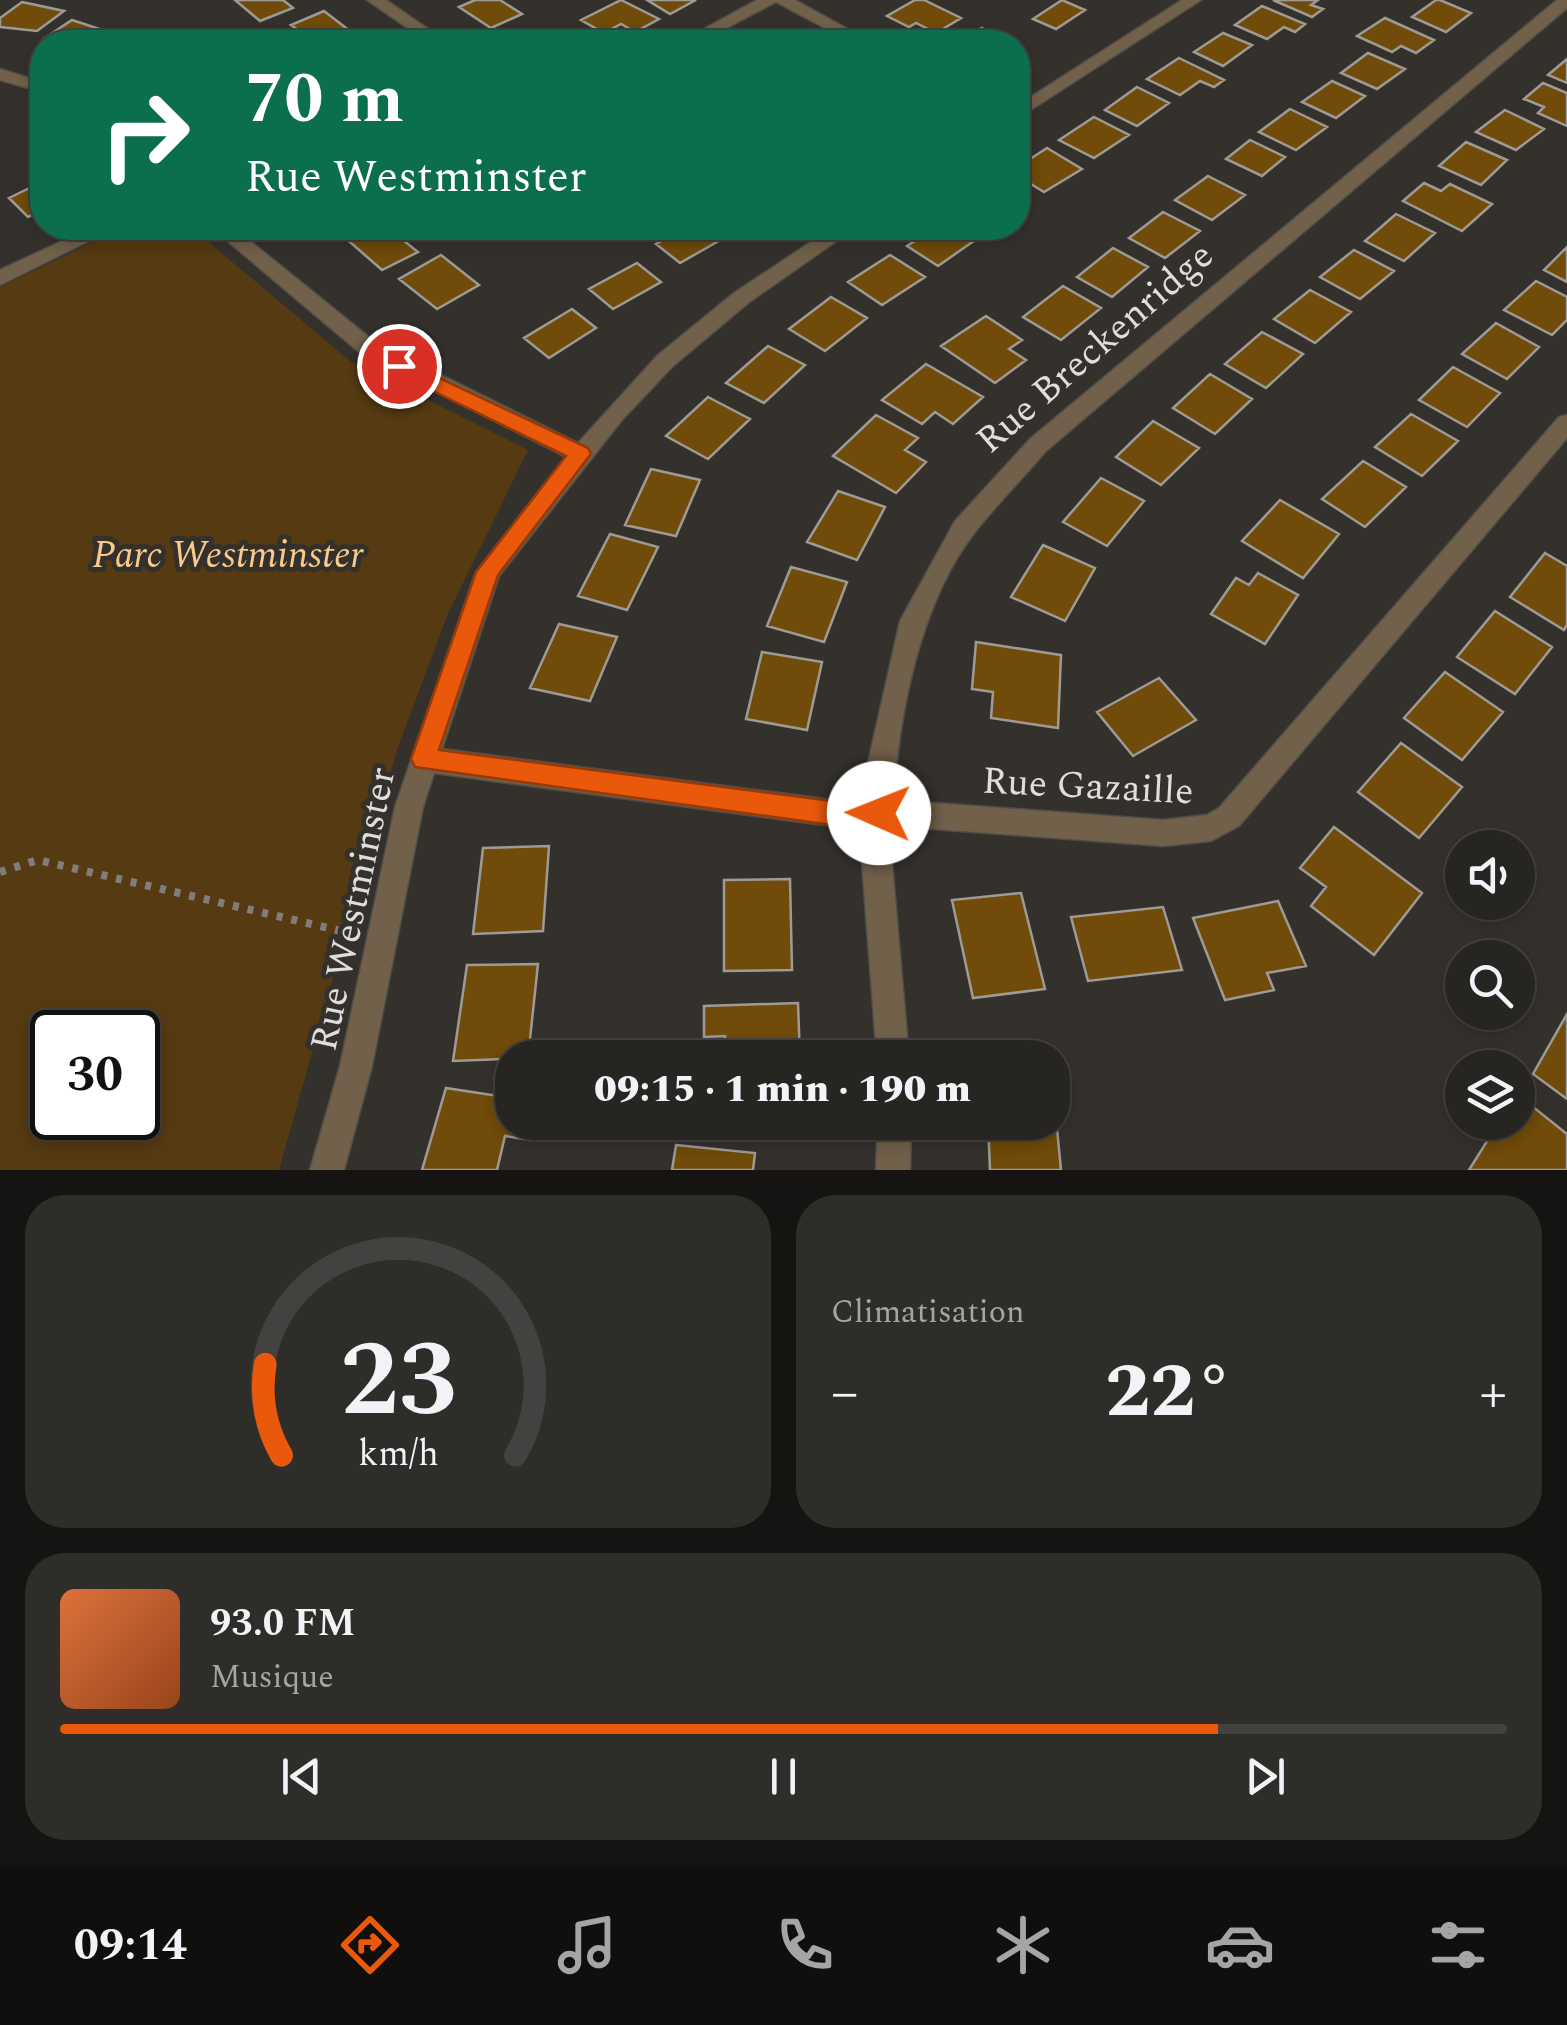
<!DOCTYPE html>
<html lang="fr">
<head>
<meta charset="utf-8">
<style>
	:root { --surface:#272522; --page:#2f2d2a; --text:#f1f3f6; --muted:#a4a5a5; --line:#434240; --accent:#ea580c }
	body { margin:0; font-family:Spectral,serif; background:var(--page); color:var(--text); height:100vh; display:flex; flex-direction:column; font-size:38px; white-space:nowrap }
	* { box-sizing:border-box; margin:0 }
	p { font-size:32px; color:var(--muted) }
	.icon { flex:none; width:55px; height:55px; fill:none; stroke:currentColor; stroke-width:2; stroke-linecap:round; stroke-linejoin:round }
	.map { position:relative; height:1170px; overflow:hidden }
	.panel { display:flex; flex-direction:column; gap:25px; padding:25px; background:#151413; flex:1 }
	.panel>* { flex:none }
	.guide { position:absolute; left:30px; top:30px; width:1000px; height:210px; border-radius:40px; box-shadow:0 5px 15px #0003,0 0 0 2px var(--line); background:#0b6e4f; color:#fff; overflow:hidden }
	.tools { position:absolute; left:1445px; top:830px; display:grid; gap:20px }
	.tools a { display:grid; place-items:center; width:90px; height:90px; border-radius:50%; background:var(--surface); box-shadow:0 5px 15px #0003,0 0 0 2px var(--line); font-size:50px }
	.speed { position:absolute; left:30px; top:1010px; display:flex; gap:20px; font-size:50px; font-weight:700; text-align:center }
	.speed>* { display:grid; place-content:center; width:130px; height:130px; border-radius:50%; background:var(--surface); box-shadow:0 5px 15px #0003,0 0 0 2px var(--line); line-height:1 }
	.speed .limit { border:5px solid #111; border-radius:15px; background:#fff; color:#111 }
	.pin { position:absolute; display:grid; place-items:center; width:85px; height:85px; color:#fff; margin:-42px; border:5px solid #fff; border-radius:50%; box-shadow:0 2px 10px #0007 }
	.me { position:absolute; width:110px; margin:-55px; rotate:271deg; stroke-linejoin:round; filter:drop-shadow(0 0 8px #0008) }
	.turn { display:flex; align-items:center; gap:35px; height:210px; padding:0 50px; font-size:45px }
	.turn .icon { width:130px; height:130px; stroke-width:2.5 }
	.turn b { display:block; font-size:70px; line-height:85px }
	.big { font-size:75px; font-weight:800; line-height:1.1 }
	.panel .widget { flex:1; display:flex; flex-direction:column; justify-content:center; gap:15px; min-width:0; padding:0 35px; border-radius:40px; background:var(--page) }
	.panel .dial { align-items:center; gap:0 }
	.dial svg { height:260px; overflow:visible; fill:none; stroke:var(--line); stroke-width:7; stroke-linecap:round; text-anchor:middle }
	.dial text { fill:var(--text); stroke:none }
	.song { display:flex; align-items:center; gap:30px }
	.cover { width:120px; height:120px; border-radius:15px; background:linear-gradient(135deg,hsl(20 70% 55%),hsl(20 70% 35%)) }
	.played { height:10px; border-radius:5px; background:linear-gradient(90deg,var(--accent) 80%,var(--line) 80%) }
	.keys { display:flex; justify-content:space-around; direction:ltr }
	.heat { display:flex; justify-content:space-between; align-items:center; font-size:55px; direction:ltr }
	.panel .tiles { flex:1; display:grid; gap:25px; grid-template-columns:1fr 1fr }
	.widget:last-child { grid-column:span 2 }
	.trip { position:absolute; left:495px; top:1040px; width:575px; height:100px; border-radius:40px; background:var(--surface); box-shadow:0 5px 15px #0003,0 0 0 2px var(--line); font-weight:800; line-height:100px; text-align:center }
	.dock { display:flex; height:160px; justify-content:space-around; align-items:center; background:#100f0e; color:var(--muted) }
	.dock .icon { width:70px; height:70px }
	.dock .selected { color:var(--accent) }
	.dock b { font-size:45px; color:var(--text) }
	.map>svg:first-child { display:block }
	.green { fill:#553a12; fill-rule:evenodd }
	.building { fill:#704b09; stroke:#9e9b96; stroke-width:2.5 }
	.lines { fill:none; stroke-linecap:round; stroke-linejoin:round }
	.minor-casing { stroke:#504d49; stroke-width:3 }
	.path { stroke:#807d7a; stroke-width:8; stroke-dasharray:6 9; stroke-linecap:butt }
	.minor { fill:#71604a; fill-rule:evenodd }
	.route { fill:#ea580c; stroke:#983908; stroke-width:2.5 }
	.labels { text-anchor:middle; stroke-width:10; stroke-linejoin:round; paint-order:stroke }
	.street-label { font-size:38px; fill:#e0dedc; stroke:#34312d }
	.park-label { font-size:38px; font-style:italic; fill:#f9ca8b; stroke:#34312d }
</style>
</head>
<body>
<div class="map">
<svg width="1567" height="1170" viewBox="0 0 1567 1170">
	<rect width="100%" height="100%" fill="#34312d"/>
	<path class="green" d="M 122,228 L 192,228 L 350,361 L 528,450 L 447,616 L 397,750 L 279,1170 L 0,1170 L 0,287 ZM 138,1032 L 138,1118 L 52,1118 L 52,1032 Z"/>
	<path class="building" d="M 235,0 L 283,0 L 293,8 L 260,21 Z
		M 475,0 L 500,0 L 522,14 L 491,28 L 459,7 Z
		M 621,0 L 659,19 L 635,32 L 621,24 L 604,33 L 581,20 Z
		M 647,0 L 696,0 L 670,14 Z
		M 915,0 L 924,0 L 961,18 L 936,33 L 916,23 L 909,27 L 887,16 Z
		M 1062,0 L 1085,10 L 1056,29 L 1033,19 Z
		M 1273,0 L 1318,0 L 1311,5 L 1323,9 L 1312,17 Z
		M 1436,0 L 1440,0 L 1471,13 L 1446,32 L 1412,17 Z
		M 22,2 L 64,11 L 37,31 L 0,27 L 0,18 Z
		M 1262,6 L 1305,24 L 1295,32 L 1284,27 L 1267,39 L 1235,25 Z
		M 324,11 L 350,31 L 315,42 L 291,25 Z
		M 1385,18 L 1434,40 L 1416,53 L 1401,46 L 1392,52 L 1357,36 Z
		M 72,20 L 109,32 L 93,42 L 60,42 L 45,38 Z
		M 982,28 L 1009,42 L 956,42 Z
		M 1223,33 L 1252,45 L 1223,66 L 1194,52 Z
		M 1368,53 L 1405,69 L 1377,89 L 1341,73 Z
		M 1179,58 L 1224,80 L 1214,87 L 1200,81 L 1180,95 L 1147,79 Z
		M 1567,59 L 1567,83 L 1548,75 Z
		M 1332,81 L 1365,96 L 1336,118 L 1302,102 Z
		M 1543,83 L 1567,93 L 1567,126 L 1538,113 L 1544,107 L 1524,99 Z
		M 1137,87 L 1169,103 L 1137,126 L 1105,110 Z
		M 1290,109 L 1327,127 L 1296,150 L 1259,132 Z
		M 1505,110 L 1544,129 L 1516,150 L 1476,132 Z
		M 1094,117 L 1129,135 L 1094,158 L 1059,140 Z
		M 1250,140 L 1285,157 L 1262,176 L 1226,159 Z
		M 1466,142 L 1507,160 L 1481,185 L 1439,166 Z
		M 1047,148 L 1082,169 L 1044,192 L 1018,176 L 1018,167 Z
		M 1208,176 L 1245,195 L 1212,220 L 1175,200 Z
		M 42,182 L 42,210 L 28,217 L 9,198 Z
		M 1424,183 L 1441,191 L 1450,184 L 1492,204 L 1462,231 L 1403,201 Z
		M 1163,212 L 1200,231 L 1165,258 L 1129,238 Z
		M 1396,214 L 1435,233 L 1404,261 L 1365,241 Z
		M 380,228 L 388,228 L 418,252 L 382,270 L 350,242 Z
		M 686,228 L 710,228 L 724,238 L 680,263 L 656,244 Z
		M 935,228 L 961,228 L 978,238 L 938,266 L 907,246 Z
		M 1567,247 L 1567,282 L 1544,270 Z
		M 1113,248 L 1148,267 L 1112,297 L 1077,277 Z
		M 1354,250 L 1394,271 L 1360,299 L 1320,277 Z
		M 441,255 L 479,285 L 437,309 L 399,279 Z
		M 890,255 L 925,277 L 882,305 L 848,282 Z
		M 637,263 L 661,282 L 613,309 L 589,289 Z
		M 1536,281 L 1567,297 L 1567,320 L 1552,335 L 1504,310 Z
		M 1063,286 L 1101,308 L 1061,340 L 1023,317 Z
		M 1310,290 L 1351,312 L 1315,343 L 1274,319 Z
		M 831,297 L 867,318 L 825,351 L 789,329 Z
		M 572,309 L 596,328 L 549,358 L 524,338 Z
		M 986,316 L 1022,340 L 1009,349 L 1026,360 L 995,383 L 941,346 Z
		M 1496,323 L 1539,347 L 1507,379 L 1462,354 Z
		M 1262,332 L 1303,354 L 1266,388 L 1225,364 Z
		M 768,346 L 805,365 L 764,403 L 726,383 Z
		M 926,364 L 983,397 L 953,424 L 935,412 L 922,424 L 882,400 Z
		M 1453,367 L 1500,393 L 1467,427 L 1419,400 Z
		M 1210,374 L 1252,399 L 1215,434 L 1173,408 Z
		M 708,397 L 750,419 L 708,459 L 666,436 Z
		M 1411,414 L 1458,441 L 1422,476 L 1375,447 Z
		M 876,415 L 918,438 L 905,450 L 926,462 L 896,493 L 833,456 Z
		M 1153,421 L 1199,448 L 1161,485 L 1116,457 Z
		M 1363,461 L 1406,487 L 1365,527 L 1322,499 Z
		M 651,469 L 700,480 L 676,536 L 625,525 Z
		M 1101,478 L 1144,501 L 1107,546 L 1063,522 Z
		M 838,491 L 885,507 L 857,560 L 807,542 Z
		M 1280,500 L 1339,534 L 1303,578 L 1242,541 Z
		M 610,534 L 658,547 L 627,610 L 578,596 Z
		M 1043,545 L 1095,568 L 1065,621 L 1011,597 Z
		M 1545,553 L 1567,566 L 1567,625 L 1564,630 L 1510,597 Z
		M 791,567 L 847,582 L 824,642 L 767,626 Z
		M 1258,573 L 1298,595 L 1265,644 L 1211,614 L 1236,578 L 1249,585 Z
		M 1495,611 L 1552,647 L 1515,694 L 1457,657 Z
		M 559,624 L 617,637 L 590,701 L 530,688 Z
		M 976,642 L 1061,655 L 1058,728 L 991,718 L 993,692 L 972,689 Z
		M 762,652 L 822,662 L 807,730 L 746,719 Z
		M 1445,672 L 1503,712 L 1462,760 L 1404,718 Z
		M 1159,678 L 1196,720 L 1133,756 L 1097,712 Z
		M 1401,743 L 1462,787 L 1419,838 L 1358,792 Z
		M 1334,827 L 1422,893 L 1374,955 L 1311,906 L 1326,887 L 1300,868 Z
		M 549,846 L 543,931 L 473,934 L 483,848 Z
		M 790,879 L 792,970 L 724,971 L 724,880 Z
		M 1021,893 L 1045,989 L 973,998 L 952,900 Z
		M 1278,901 L 1306,966 L 1267,973 L 1274,990 L 1225,1000 L 1193,918 Z
		M 1163,907 L 1182,970 L 1088,981 L 1071,917 Z
		M 538,964 L 528,1058 L 453,1061 L 467,965 Z
		M 798,1003 L 800,1058 L 725,1058 L 725,1036 L 704,1037 L 704,1006 Z
		M 1567,1014 L 1567,1099 L 1533,1074 Z
		M 1052,1076 L 1061,1170 L 990,1170 L 988,1122 L 1052,1122 Z
		M 446,1088 L 512,1098 L 512,1122 L 534,1122 L 530,1140 L 505,1136 L 497,1170 L 422,1170 Z
		M 1518,1095 L 1567,1134 L 1567,1170 L 1469,1170 L 1499,1122 L 1518,1122 Z
		M 676,1145 L 755,1153 L 753,1170 L 672,1170 Z"/>
	<g class="lines">
		<g class="minor-casing">
			<path id="minor" d="M 367,0 L 386,0 L 447,42 L 428,42 Z
				M 757,0 L 795,0 L 871,42 L 851,42 L 776,2 L 700,42 L 680,42 Z
				M 1182,0 L 1201,0 L 1018,118 L 1018,105 Z
				M 1557,0 L 1567,0 L 1567,8 L 1046,451 C 1023,478 997,504 975,532 C 921,601 898,714 894,800 L 1163,820 L 1207,815 L 1219,808 L 1559,417 L 1567,415 L 1567,438 L 1239,826 L 1211,841 L 1163,846 L 893,826 L 892,863 L 909,1058 L 877,1058 L 862,863 L 865,826 L 824,825 L 434,773 L 423,807 L 372,1066 L 344,1170 L 310,1170 L 340,1066 L 395,807 L 476,572 L 566,457 L 359,352 L 212,228 L 234,228 L 375,342 L 578,443 L 657,356 L 734,293 L 832,228 L 855,228 L 748,303 L 673,366 L 622,420 L 499,576 L 442,749 L 824,799 L 866,800 L 868,763 L 900,621 L 955,521 L 1030,439 Z
				M 0,69 L 42,82 L 42,92 L 0,80 Z
				M 90,228 L 115,228 L 0,285 L 0,270 Z
				M 878,1122 L 911,1122 L 910,1170 L 876,1170 Z"/>
		</g>
		<path class="path" d="M 0,872 L 38,860 L 354,934"/>
		<use href="#minor" class="minor"/>
	</g>
	<path class="route" d="M 399,359 L 588,448 L 591,454 L 498,575 L 439,750 L 824,800 L 888,805 L 892,813 L 888,822 L 879,825 L 824,824 L 415,767 L 411,759 L 476,572 L 566,456 L 392,371 L 392,361 Z"/>
	<g class="labels">
		<g class="street-label">
			<text transform="translate(1094 347) rotate(-41)" y="13">Rue Breckenridge</text>
			<text transform="translate(1088 785) rotate(3)" y="13">Rue Gazaille</text>
			<text transform="translate(352 909) rotate(-78)" y="13">Rue Westminster</text>
		</g>
		<g class="park-label">
			<text x="228" y="567">Parc Westminster</text>
		</g>
	</g>
</svg>
<div class="tools">
<a><svg class="icon" aria-label="sound" viewBox="0 0 24 24"><path d="M4 9h4l5-4v14l-5-4H4zM17 9q2 3 0 6"/></svg></a>
<a><svg class="icon" aria-label="search" viewBox="0 0 24 24"><circle cx="10" cy="10" r="6"/><path d="M15 15l6 6"/></svg></a>
<a><svg class="icon" aria-label="layers" viewBox="0 0 24 24"><path d="M12 4l9 5-9 5-9-5zM3 14l9 5 9-5"/></svg></a>
</div>
<div class="speed"><div class="limit">30</div></div>
<div class="pin" style="left:399px;top:366px;background:#d93025"><svg class="icon" aria-label="arrive" viewBox="0 0 24 24"><path d="M6 21V4h12l-3 4 3 4H6"/></svg></div>
<svg class="me" style="left:879px;top:813px" viewBox="-20 -20 40 40"><circle r="19" fill="#fff"/><path d="M0-13L10 11 0 6-10 11z" fill="#ea580c"/></svg>
<div class="trip">09:15 · 1 min · 190 m</div>
<div class="guide">
<div class="turn"><svg class="icon" aria-label="right" viewBox="0 0 24 24"><path d="M7 20v-9h11M14 6l5 5-5 5"/></svg><div><b>70 m</b>Rue Westminster</div></div>
</div>
</div>
<section class="panel">
<div class="tiles">
<div class="widget dial"><svg viewBox="0 0 100 80">
<path d="M14 69A42 42 0 1 1 86 69"/>
<path d="M14 69A42 42 0 0 1 9 41" stroke="#ea580c"/>
<text x="50" y="56" font-size="32" font-weight="700">23</text>
<text x="50" y="72" font-size="11">km/h</text>
</svg></div>
<div class="widget"><p>Climatisation</p>
<div class="heat"><a>−</a><b class="big">22°</b><a>+</a></div>
</div>
<div class="widget">
<div class="song"><i class="cover"></i><div><b>93.0 FM</b><p>Musique</p></div></div>
<div class="played"></div>
<div class="keys"><svg class="icon" aria-label="previous" viewBox="0 0 24 24"><path d="M18 5L8 12l10 7zM5 5v14"/></svg><svg class="icon" aria-label="pause" viewBox="0 0 24 24"><path d="M8 5v14M16 5v14"/></svg><svg class="icon" aria-label="next" viewBox="0 0 24 24"><path d="M6 5l10 7-10 7zM19 5v14"/></svg></div>
</div>
</div>
</section>
<nav class="dock">
<b>09:14</b>
<svg class="icon selected" aria-label="directions" viewBox="0 0 24 24"><path d="M12 3l9 9-9 9-9-9zM9 14v-3h6M13 9l2 2-2 2"/></svg>
<svg class="icon" aria-label="music" viewBox="0 0 24 24"><path d="M9 18V5l10-2v13"/><circle cx="6" cy="18" r="3"/><circle cx="16" cy="16" r="3"/></svg>
<svg class="icon" aria-label="phone" viewBox="0 0 24 24"><path d="M5 4h4l2 5-3 2q2 4 5 5l2-3 5 2v4C11 20 4 13 5 4z"/></svg>
<svg class="icon" aria-label="climate" viewBox="0 0 24 24"><path d="M12 3v18M4 7l16 10M4 17L20 7"/></svg>
<svg class="icon" aria-label="car" viewBox="0 0 24 24"><path d="M5 17H2v-5l4-1 3-4h7l3 4 3 1v5h-3M9 17h6M6 11h13"/><circle cx="7" cy="17" r="2"/><circle cx="17" cy="17" r="2"/></svg>
<svg class="icon" aria-label="filters" viewBox="0 0 24 24"><path d="M4 7h16M4 17h16"/><circle cx="9" cy="7" r="2"/><circle cx="15" cy="17" r="2"/></svg>
</nav>
</body>
</html>
